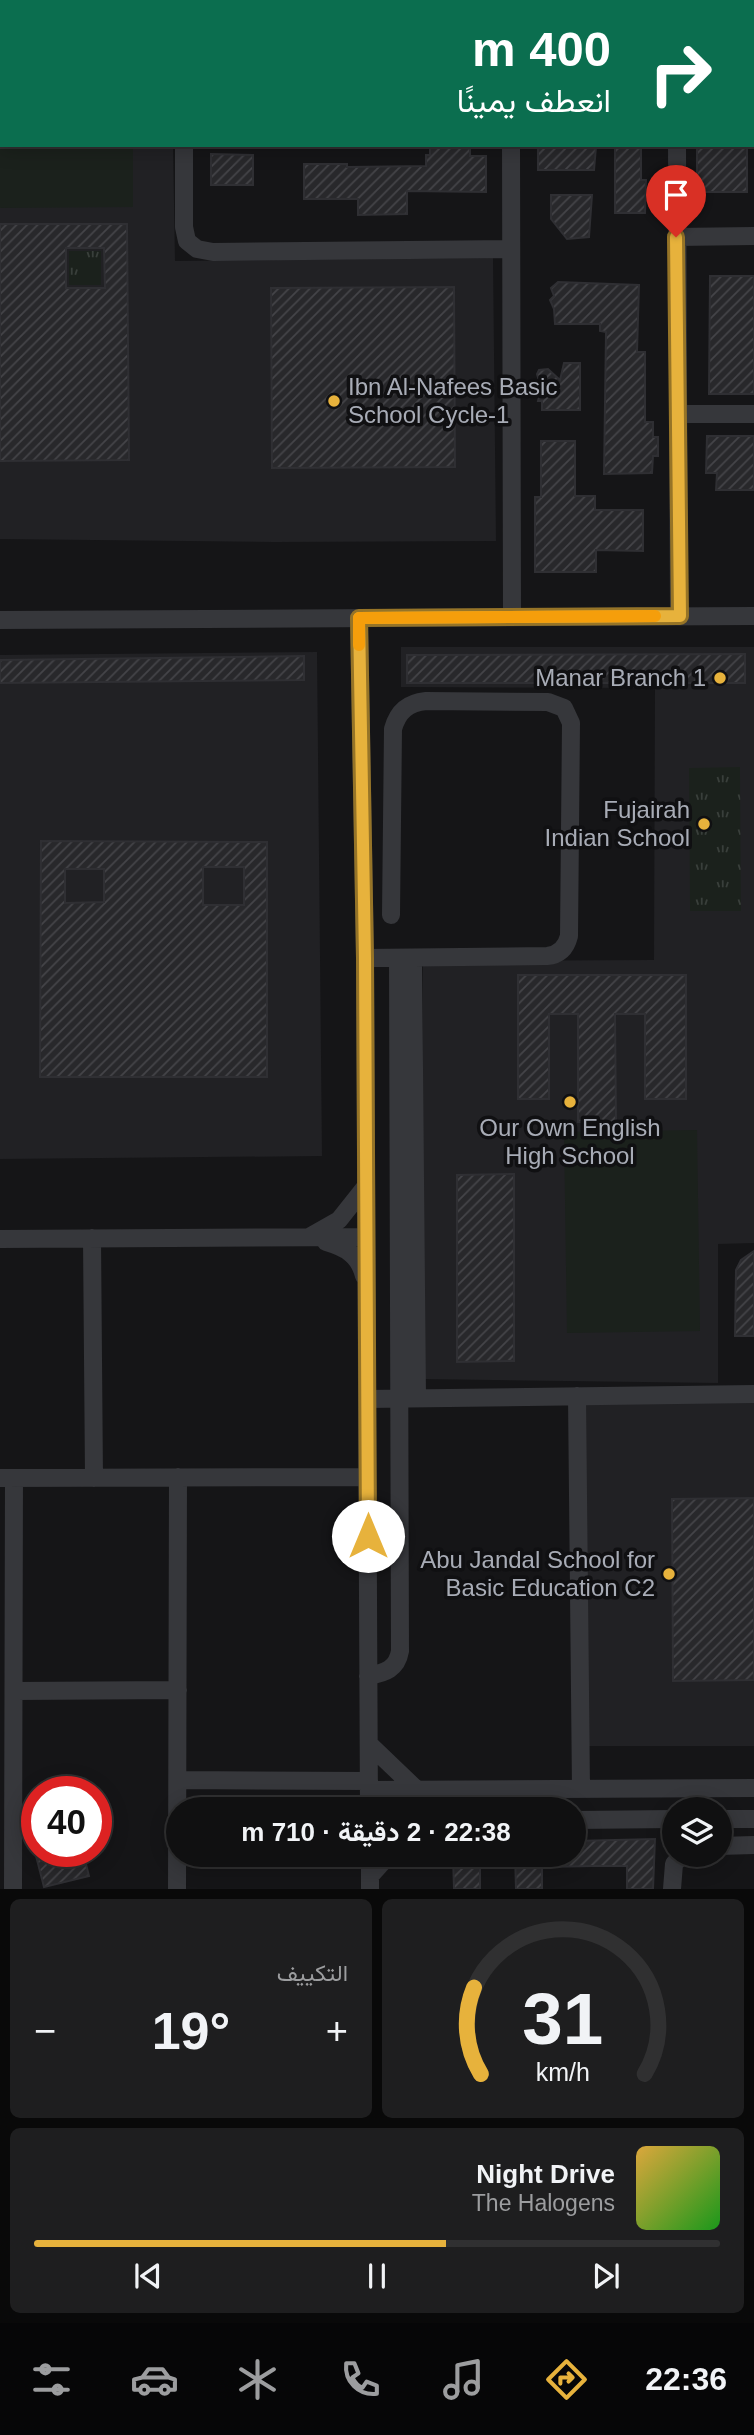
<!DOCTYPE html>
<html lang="ar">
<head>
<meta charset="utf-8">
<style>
	:root { --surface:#101011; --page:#1e1e1f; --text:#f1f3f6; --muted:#9c9d9f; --line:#303031; --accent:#e7b23c }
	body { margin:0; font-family:Helvetica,Vazirmatn,sans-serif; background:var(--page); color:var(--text); direction:rtl; height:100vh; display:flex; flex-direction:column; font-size:26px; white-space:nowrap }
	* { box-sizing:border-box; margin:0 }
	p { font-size:23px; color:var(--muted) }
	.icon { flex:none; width:38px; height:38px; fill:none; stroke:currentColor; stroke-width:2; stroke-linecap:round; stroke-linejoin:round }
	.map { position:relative; height:1889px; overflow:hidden; direction:ltr }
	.details { display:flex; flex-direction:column; gap:10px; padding:10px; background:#090909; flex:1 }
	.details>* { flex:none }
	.guide { position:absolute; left:0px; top:0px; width:754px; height:147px; box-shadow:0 4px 18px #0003,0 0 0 2px var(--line); direction:rtl; background:#0b6e4f; color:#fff; overflow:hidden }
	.fabs { position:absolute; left:662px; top:1797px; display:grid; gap:14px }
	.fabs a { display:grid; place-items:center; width:70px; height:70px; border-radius:50%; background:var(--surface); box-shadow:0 4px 18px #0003,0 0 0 2px var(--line); font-size:35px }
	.speed { position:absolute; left:21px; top:1776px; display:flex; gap:14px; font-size:35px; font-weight:700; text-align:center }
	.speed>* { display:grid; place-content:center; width:91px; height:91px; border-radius:50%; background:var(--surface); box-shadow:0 4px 18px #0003,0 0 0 2px var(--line); line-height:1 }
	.speed .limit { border:10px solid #d22; background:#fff; color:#111 }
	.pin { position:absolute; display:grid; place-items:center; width:60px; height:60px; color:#fff; margin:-72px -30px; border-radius:50% 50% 50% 0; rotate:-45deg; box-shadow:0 0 7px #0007 }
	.pin .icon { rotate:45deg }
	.me { position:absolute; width:77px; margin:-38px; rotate:0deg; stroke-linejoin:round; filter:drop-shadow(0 0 5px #0008) }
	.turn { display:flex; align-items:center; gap:24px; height:147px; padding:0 28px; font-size:32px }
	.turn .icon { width:91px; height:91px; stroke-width:2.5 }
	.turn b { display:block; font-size:49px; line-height:60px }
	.big { font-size:52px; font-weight:700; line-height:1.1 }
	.details .widget { flex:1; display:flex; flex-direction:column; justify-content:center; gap:10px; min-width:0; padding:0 24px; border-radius:10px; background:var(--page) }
	.details .dial { align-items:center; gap:0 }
	.dial svg { height:182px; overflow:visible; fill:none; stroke:var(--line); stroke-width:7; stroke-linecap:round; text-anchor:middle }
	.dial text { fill:var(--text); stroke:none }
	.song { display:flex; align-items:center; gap:21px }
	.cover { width:84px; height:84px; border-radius:10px; background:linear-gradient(135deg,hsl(40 70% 55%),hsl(120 70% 35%)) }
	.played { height:7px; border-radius:4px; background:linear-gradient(90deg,var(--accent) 60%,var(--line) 60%) }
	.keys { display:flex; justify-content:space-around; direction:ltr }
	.heat { display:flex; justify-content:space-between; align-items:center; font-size:38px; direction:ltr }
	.details .tiles { flex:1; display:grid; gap:10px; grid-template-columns:1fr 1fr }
	.widget:last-child { grid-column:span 2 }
	.trip { position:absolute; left:166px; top:1797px; width:420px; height:70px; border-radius:35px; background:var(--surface); box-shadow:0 4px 18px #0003,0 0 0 2px var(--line); font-weight:700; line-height:70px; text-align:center; direction:rtl }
	.tab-bar { display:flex; height:112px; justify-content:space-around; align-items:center; background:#060607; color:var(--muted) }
	.tab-bar .icon { width:49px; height:49px }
	.tab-bar .selected { color:var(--accent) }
	.tab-bar b { font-size:32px; color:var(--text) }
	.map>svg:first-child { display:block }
	.built { fill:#212124 }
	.grass { fill:url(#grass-tufts) }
	.park { fill:#1b211c }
	.building { fill:url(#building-hatch); stroke:#2f2f33; stroke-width:2; fill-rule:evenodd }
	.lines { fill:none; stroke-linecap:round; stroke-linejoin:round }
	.minor { stroke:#36373b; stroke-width:18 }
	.route-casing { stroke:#967427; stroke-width:18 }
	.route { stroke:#e7b23c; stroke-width:12 }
	.slow { stroke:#f59e0b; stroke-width:12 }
	.poi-dot { fill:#e7b23c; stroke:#101012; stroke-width:2.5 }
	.labels { text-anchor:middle; stroke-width:7; stroke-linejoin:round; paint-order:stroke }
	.poi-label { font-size:24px; fill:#a8acb6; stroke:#101012; text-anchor:end }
</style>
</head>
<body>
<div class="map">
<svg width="754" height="1889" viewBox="0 0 754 1889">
	<defs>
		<pattern id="grass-tufts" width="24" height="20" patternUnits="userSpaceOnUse" patternTransform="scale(1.75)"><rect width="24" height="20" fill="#1b211c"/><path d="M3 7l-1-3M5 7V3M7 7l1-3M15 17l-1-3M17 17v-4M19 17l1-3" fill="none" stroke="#393f3b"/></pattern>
		<pattern id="building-hatch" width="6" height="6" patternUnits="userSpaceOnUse" patternTransform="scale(1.75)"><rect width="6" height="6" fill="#28282b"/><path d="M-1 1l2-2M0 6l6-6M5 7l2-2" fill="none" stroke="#444448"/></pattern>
	</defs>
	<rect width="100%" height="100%" fill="#151517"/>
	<path class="built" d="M 0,70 L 2,145 L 173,145 L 175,261 L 493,258 L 496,541 L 274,542 L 0,539 Z
		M 401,647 L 754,647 L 754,1243 L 718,1244 L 718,1383 L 423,1379 L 423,961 L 654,960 L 655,688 L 401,687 Z
		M 317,652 L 322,1156 L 0,1159 L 0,655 Z
		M 754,1402 L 754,1746 L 586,1746 L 584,1403 Z"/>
	<path class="grass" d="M 69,251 L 101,251 L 101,285 L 69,285 Z
		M 740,767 L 741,911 L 690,911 L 689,768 Z"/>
	<path class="park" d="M 0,80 L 2,145 L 133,145 L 133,207 L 0,208 Z
		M 697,1130 L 700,1331 L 567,1333 L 564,1132 Z"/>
	<path class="building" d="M 430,145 L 470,145 L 470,156 L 486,156 L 486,192 L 407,191 L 407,214 L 358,215 L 358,199 L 304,199 L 304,164 L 347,164 L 347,167 L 426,166 L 426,155 L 430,155 Z
		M 538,145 L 596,147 L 594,170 L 538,170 Z
		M 615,147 L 641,147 L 641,180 L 646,180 L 645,213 L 615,213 Z
		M 697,148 L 747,148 L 747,192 L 697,192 Z
		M 211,154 L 253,155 L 253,185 L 211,185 Z
		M 551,195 L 592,195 L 589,237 L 567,239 L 551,219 Z
		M 0,224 L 127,224 L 129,460 L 0,461 ZM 66,248 L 104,248 L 105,288 L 66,288 Z
		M 710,276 L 754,276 L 754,394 L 709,394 Z
		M 558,282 L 639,285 L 637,352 L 645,352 L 645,422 L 653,422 L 653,437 L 658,437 L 658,456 L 653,456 L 652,473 L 604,474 L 606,332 L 600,331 L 600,324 L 555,324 L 554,309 L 550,300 L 554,296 L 551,288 Z
		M 454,287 L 455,467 L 272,468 L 271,288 Z
		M 564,363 L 580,363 L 580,410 L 542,410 L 542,401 L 538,401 L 541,388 L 537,374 L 539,370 L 548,369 L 560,380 Z
		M 707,436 L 754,436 L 754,490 L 716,490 L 717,473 L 706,473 Z
		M 541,441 L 575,441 L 575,496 L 595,496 L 595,510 L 643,510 L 643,551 L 596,550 L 596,572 L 535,572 L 535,497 L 541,497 Z
		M 745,654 L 745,683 L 407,683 L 407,655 Z
		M 304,656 L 304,680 L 0,683 L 0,660 Z
		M 41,841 L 267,842 L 267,1077 L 40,1077 ZM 203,867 L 244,867 L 244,905 L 203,905 ZM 65,869 L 104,869 L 104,902 L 65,903 Z
		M 518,975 L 686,975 L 686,1099 L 645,1099 L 645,1014 L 615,1014 L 616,1122 L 578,1122 L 578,1014 L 549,1014 L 549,1099 L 518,1099 Z
		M 514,1174 L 514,1361 L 457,1362 L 457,1175 Z
		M 754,1251 L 754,1336 L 735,1336 L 736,1270 L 741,1260 Z
		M 754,1498 L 754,1680 L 673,1681 L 672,1499 Z
		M 655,1839 L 653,1889 L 627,1889 L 627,1866 L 594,1866 L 542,1867 L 542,1889 L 516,1889 L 515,1855 L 574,1855 L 574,1841 Z
		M 35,1852 L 83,1852 L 89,1876 L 44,1887 Z
		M 453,1857 L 480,1857 L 480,1889 L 454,1889 Z"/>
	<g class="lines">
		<path class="minor" d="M 137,0 L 137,2
			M 337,0 L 337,2
			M 527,0 L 527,2
			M 721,0 L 721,2
			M 752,32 L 754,32
			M 0,36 L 2,36
			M 184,145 L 184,227 L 187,241 L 197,249 L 213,252 L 511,249
			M 511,145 L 512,617
			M 677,145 L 679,616
			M 676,237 L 754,236
			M 678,414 L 754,414
			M 359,618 L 365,958 L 369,1810
			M 0,620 L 754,616
			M 365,958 L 547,956 C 559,955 566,948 569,936 L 571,723 L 564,708 L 548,702 L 426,701 C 408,703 398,711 393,729 L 391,915
			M 413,958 L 417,1398
			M 309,1237 L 339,1220 L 366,1186
			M 92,1238 L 94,1478
			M 0,1239 L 366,1237
			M 326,1242 C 346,1248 359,1255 364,1276
			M 577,1396 L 581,1789
			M 367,1399 L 754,1394
			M 0,1478 L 367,1477
			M 368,1676 C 385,1673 397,1669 400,1651 L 398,958
			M 14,1691 L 178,1690
			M 369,1744 L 416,1789 L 404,1798 L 404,1810
			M 178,1780 L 369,1781
			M 369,1790 L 754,1788
			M 719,1819 L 754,1819
			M 574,1820 L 674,1819
			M 719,1846 L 754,1845
			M 370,1855 L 370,1889
			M 370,1876 L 389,1855
			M 13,1889 L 14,1478
			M 177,1889 L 178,1477
			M 672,1889 L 674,1864 L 682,1855"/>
	</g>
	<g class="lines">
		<g class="route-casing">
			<path id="route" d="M 368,1536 L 365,958 L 359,618 L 680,616 L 676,237"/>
		</g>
		<use href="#route" class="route"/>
		<path class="slow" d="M 359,645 L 359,618 L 655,616"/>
	</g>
	<g class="poi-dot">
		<circle cx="334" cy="401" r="7"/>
		<circle cx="720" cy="678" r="7"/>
		<circle cx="704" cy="824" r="7"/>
		<circle cx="570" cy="1102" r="7"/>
		<circle cx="669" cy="1574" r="7"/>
	</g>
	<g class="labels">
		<g class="poi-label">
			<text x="348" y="395" text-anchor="start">Ibn Al-Nafees Basic<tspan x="348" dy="28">School Cycle-1</tspan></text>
			<text x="706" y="686">Manar Branch 1</text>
			<text x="690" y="818">Fujairah<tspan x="690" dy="28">Indian School</tspan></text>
			<text x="570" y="1136" text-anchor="middle">Our Own English<tspan x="570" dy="28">High School</tspan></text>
			<text x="655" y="1568">Abu Jandal School for<tspan x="655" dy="28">Basic Education C2</tspan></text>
		</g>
	</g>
</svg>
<div class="fabs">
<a><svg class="icon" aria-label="layers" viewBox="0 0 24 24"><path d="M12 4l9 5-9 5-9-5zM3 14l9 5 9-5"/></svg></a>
</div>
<div class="speed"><div class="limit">40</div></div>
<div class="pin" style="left:676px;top:237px;background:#d93025"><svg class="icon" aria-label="arrive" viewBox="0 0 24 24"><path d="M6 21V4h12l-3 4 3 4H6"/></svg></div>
<svg class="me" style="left:368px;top:1536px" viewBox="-20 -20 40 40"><circle r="19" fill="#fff"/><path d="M0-13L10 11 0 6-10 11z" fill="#e7b23c"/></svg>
<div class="trip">22:38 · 2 دقيقة · 710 m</div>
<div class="guide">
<div class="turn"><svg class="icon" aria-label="right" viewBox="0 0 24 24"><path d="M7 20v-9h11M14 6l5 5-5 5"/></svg><div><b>400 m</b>انعطف يمينًا</div></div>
</div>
</div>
<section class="details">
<div class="tiles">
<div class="widget dial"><svg viewBox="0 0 100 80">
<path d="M14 69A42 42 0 1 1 86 69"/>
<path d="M14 69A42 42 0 0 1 11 31" stroke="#e7b23c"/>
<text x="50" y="56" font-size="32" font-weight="700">31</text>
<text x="50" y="72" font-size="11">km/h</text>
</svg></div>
<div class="widget"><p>التكييف</p>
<div class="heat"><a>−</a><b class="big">19°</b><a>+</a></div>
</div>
<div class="widget">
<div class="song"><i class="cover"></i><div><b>Night Drive</b><p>The Halogens</p></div></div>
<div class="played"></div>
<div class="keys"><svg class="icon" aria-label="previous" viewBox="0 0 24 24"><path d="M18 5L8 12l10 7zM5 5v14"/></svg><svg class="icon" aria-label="pause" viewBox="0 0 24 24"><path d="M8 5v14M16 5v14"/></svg><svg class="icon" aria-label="next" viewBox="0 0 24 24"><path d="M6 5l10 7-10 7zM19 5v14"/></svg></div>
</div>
</div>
</section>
<nav class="tab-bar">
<b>22:36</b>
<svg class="icon selected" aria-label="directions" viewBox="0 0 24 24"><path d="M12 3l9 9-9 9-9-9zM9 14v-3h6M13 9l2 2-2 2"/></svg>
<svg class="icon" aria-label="music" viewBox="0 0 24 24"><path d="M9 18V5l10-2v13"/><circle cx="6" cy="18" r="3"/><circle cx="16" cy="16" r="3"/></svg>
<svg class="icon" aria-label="phone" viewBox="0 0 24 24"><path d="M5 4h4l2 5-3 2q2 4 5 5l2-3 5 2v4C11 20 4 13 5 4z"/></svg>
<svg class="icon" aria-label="climate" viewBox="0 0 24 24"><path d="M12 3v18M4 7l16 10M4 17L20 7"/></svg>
<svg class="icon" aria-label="car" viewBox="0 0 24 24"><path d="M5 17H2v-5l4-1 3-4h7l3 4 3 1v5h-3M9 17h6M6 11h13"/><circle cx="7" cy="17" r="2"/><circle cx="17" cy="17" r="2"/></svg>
<svg class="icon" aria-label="filters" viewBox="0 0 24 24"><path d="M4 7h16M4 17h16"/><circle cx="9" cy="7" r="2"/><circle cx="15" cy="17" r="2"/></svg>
</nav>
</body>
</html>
